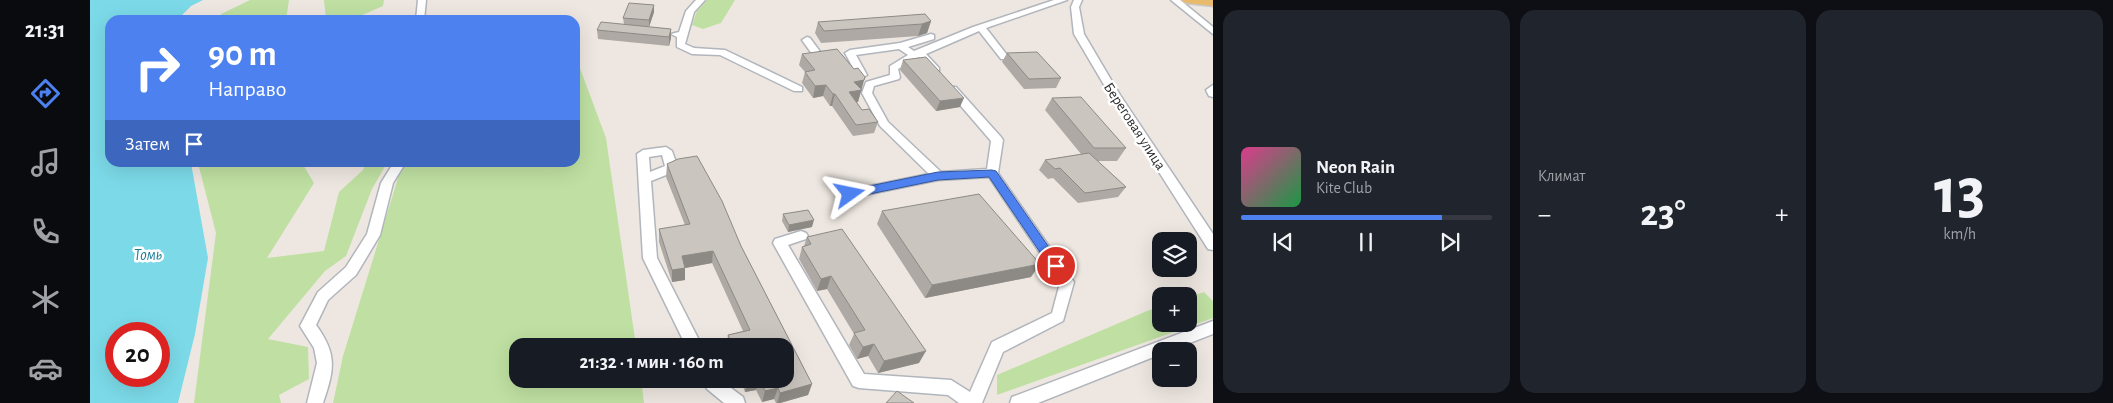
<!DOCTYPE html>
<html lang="ru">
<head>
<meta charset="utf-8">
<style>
	:root { --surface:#171b24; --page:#20242c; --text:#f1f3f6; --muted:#9ea1a6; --line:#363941; --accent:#4d81ef }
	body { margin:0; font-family:"Alegreya Sans",sans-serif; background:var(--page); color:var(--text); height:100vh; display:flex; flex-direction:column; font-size:19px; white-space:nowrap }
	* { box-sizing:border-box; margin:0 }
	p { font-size:16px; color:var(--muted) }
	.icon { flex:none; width:28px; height:28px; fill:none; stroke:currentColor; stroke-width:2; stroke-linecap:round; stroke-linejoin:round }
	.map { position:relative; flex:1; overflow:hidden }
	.drawer { display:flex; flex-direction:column; gap:10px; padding:10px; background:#0d0f14; width:900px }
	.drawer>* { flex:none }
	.banner { position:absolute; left:15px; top:15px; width:475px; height:152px; border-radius:15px; box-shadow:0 5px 20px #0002; background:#4d81ef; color:#fff; overflow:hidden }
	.buttons { position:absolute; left:1062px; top:232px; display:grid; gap:10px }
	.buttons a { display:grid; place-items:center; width:45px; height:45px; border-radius:10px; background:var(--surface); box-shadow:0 5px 20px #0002; font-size:25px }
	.speed { position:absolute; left:15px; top:322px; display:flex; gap:10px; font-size:25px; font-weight:700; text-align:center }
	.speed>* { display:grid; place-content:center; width:65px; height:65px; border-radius:50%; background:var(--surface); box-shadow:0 5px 20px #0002; line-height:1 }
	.speed .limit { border:8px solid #d22; background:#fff; color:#111 }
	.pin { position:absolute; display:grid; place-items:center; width:42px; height:42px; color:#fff; margin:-21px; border:2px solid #fff; border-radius:50%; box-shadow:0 1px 5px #0007 }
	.me { position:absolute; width:55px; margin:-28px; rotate:78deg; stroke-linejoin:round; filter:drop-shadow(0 0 4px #0008) }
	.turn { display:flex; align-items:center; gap:18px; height:105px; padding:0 20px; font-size:22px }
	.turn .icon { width:65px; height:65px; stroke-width:2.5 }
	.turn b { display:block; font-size:35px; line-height:42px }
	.then { display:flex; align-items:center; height:48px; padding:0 20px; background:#0003; gap:10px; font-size:19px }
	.big { font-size:38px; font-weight:700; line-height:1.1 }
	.drawer .tile { flex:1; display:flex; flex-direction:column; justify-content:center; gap:8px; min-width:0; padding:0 18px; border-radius:15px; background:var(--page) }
	.drawer .dial { align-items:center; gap:0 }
	.dial b { font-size:65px; line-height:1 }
	.song { display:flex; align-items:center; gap:15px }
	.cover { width:60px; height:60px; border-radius:8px; background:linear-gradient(135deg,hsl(330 70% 55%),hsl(140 70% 35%)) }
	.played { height:5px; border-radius:2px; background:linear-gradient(90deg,var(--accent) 80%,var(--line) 80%) }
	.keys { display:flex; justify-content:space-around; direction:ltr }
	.heat { display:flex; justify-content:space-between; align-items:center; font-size:28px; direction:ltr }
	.drawer .tiles { flex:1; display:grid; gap:10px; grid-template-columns:repeat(3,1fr) }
	.trip { position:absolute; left:419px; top:338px; width:285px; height:50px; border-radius:15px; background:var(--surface); box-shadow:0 5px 20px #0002; font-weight:700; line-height:50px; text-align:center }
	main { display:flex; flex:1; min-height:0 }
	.tab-bar { display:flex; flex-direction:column; width:90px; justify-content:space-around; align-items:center; background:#090b0e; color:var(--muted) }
	.tab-bar .icon { width:35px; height:35px }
	.tab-bar .current { color:var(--accent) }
	.tab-bar b { font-size:22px; color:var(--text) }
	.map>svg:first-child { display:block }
	.green { fill:#bfe0a2 }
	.water { fill:#7cdae8; fill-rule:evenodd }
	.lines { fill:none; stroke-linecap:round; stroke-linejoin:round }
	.minor-casing { stroke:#b1b5bc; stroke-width:3 }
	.major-casing { stroke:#c8c8c8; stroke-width:3 }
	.minor { fill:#fff; fill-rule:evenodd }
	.major { fill:#e8ba6b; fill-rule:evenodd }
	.wall { fill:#aea9a4 }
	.shaded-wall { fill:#8d8a86 }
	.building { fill:#cac5bf; stroke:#8d8a86 }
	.route { fill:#4d81ef; stroke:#32549b }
	.labels { text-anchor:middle; stroke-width:5; stroke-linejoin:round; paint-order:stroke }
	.street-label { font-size:15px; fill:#2d2d2d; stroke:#fff }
	.water-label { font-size:16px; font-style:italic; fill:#177d98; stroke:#fff }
</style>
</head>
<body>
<main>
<nav class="tab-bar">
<b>21:31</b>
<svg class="icon current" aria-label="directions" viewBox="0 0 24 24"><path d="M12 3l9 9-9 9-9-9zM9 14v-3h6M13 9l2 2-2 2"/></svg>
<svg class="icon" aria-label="music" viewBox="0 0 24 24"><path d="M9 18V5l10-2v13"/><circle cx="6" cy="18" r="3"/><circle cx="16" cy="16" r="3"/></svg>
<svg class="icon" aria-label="phone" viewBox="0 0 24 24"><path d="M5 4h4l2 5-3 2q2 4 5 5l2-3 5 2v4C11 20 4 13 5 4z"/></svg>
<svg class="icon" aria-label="climate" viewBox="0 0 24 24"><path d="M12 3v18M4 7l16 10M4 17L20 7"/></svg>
<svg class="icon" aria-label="car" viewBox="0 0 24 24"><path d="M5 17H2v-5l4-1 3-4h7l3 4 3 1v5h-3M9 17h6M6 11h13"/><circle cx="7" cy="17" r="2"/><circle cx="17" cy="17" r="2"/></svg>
</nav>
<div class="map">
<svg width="1123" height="403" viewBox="0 0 1123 403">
	<rect width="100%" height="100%" fill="#eee7e1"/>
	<path class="green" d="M 160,0 L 199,0 L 196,20 L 129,20 L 131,14 Z
		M 234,0 L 294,0 L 293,6 L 261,20 L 236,20 Z
		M 617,0 L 645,0 L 631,23 L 613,29 L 602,25 L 607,11 Z
		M 485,55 L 516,138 L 546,346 L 428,346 L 428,379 L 551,379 L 554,403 L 243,403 L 253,356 L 309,175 L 317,163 L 485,162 Z
		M 108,163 L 212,163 L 224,183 L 177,258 L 234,251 L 249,192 L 273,170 L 275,163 L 297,163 L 282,189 L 256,256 L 235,271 L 178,339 L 218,347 L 219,379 L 189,395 L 191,403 L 104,403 L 126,233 Z
		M 1114,292 L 1123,301 L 1123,318 L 907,395 L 907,375 L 1057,311 L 1071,306 L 1071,324 L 1099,324 L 1099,297 Z"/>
	<path class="water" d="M 0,0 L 113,0 L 101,6 L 87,20 L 20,20 L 20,162 L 101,163 L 118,258 L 105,334 L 88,403 L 0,403 ZM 26,334 L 69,334 L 69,376 L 26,376 Z"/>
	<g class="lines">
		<g class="minor-casing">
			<path id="minor" d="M 328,0 L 336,0 L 334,20 L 326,20 Z
				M 606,0 L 615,0 L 604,12 L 595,44 L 604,48 L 635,50 L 712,87 L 712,91 L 704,91 L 630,55 L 602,54 L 587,47 L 587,37 L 581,34 L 589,32 L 596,11 Z
				M 964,0 L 977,0 L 896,28 L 917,55 L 917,59 L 911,59 L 889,31 L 836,54 L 849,68 L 849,72 L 843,72 L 829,57 L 808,69 L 810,77 L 809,79 L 784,86 L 782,93 L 798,122 L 851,172 L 897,169 L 901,141 L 858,91 L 858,87 L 866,87 L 911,137 L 913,140 L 908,173 L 984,282 L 973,321 L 913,352 L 892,403 L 869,403 L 858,395 L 769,388 L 763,386 L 683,243 L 685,239 L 711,231 L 716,233 L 718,236 L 716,239 L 698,245 L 774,374 L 861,380 L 880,392 L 902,342 L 962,313 L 970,283 L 899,177 L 848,180 L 760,198 L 756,197 L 754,194 L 760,190 L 839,174 L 790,126 L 772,93 L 776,82 L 800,75 L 800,66 L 818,55 L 809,49 L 766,55 L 777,75 L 772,78 L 767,75 L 755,53 L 760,50 L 810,43 L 841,34 L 844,35 L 844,39 L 818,47 L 824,51 L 883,27 Z
				M 984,0 L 992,0 L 989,7 L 994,34 L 1030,95 L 1123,234 L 1123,250 L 1118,249 L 1020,95 L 984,34 L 981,7 Z
				M 1081,0 L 1090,0 L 1123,27 L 1123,34 Z
				M 717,37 L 720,38 L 731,53 L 743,53 L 743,57 L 725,58 L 712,40 Z
				M 1123,85 L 1123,97 L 1119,96 L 1116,90 Z
				M 576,147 L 582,151 L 588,168 L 586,171 L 561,181 L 567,258 L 612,346 L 596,346 L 553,258 L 547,154 L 553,150 ZM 572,155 L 575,166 L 560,172 L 559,157 Z
				M 304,162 L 316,162 L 303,183 L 290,235 L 266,275 L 238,300 L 226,325 C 248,355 244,370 233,403 L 217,403 L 227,363 L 224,348 L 210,326 L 228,292 L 256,267 L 277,234 L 291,183 Z
				M 1123,321 L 1123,334 L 1079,351 L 1071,351 L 1071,354 L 948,403 L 920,403 L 922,397 Z
				M 612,379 L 629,379 L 653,397 L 655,403 L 634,403 L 617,389 Z"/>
		</g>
		<g class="major-casing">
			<path id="major" d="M 1091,0 L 1123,0 L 1123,6 L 1096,3 Z"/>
		</g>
		<use href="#minor" class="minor"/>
		<use href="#major" class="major"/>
	</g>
	<path class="wall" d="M 564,5 L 564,12 L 559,27 L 581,29 L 581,38 L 579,46 L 508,39 L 507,30 L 534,24 L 533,18 Z
		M 841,21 L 837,33 L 828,36 L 731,43 L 725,33 L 728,22 Z
		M 917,53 L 971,78 L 966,88 L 934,89 L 912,62 Z
		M 712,54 L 771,90 L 768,102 L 766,102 L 772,110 L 788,122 L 784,133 L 763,136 L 742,106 L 740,106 L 733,96 L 723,98 L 712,83 L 715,72 L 709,65 Z
		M 813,60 L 870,107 L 846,111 L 810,70 Z
		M 962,98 L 1036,148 L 1027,161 L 1007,161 L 1036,187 L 1028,197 L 988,203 L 963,178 L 958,179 L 949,170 L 955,160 L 991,154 L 955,110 Z
		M 577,164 L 651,246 L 722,384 L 718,395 L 690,403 L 686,403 L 684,399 L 672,402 L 666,390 L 655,392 L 650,379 L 695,379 L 695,346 L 636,346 L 638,335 L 653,331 L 622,263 L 595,268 L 595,280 L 582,282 L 569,242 L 569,229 L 595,225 L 576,177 Z
		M 792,211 L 941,277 L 835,298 L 787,224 Z
		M 693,214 L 722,227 L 698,232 L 692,221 Z
		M 717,237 L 829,363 L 788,373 L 778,356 L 767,359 L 759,345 L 764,334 L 737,289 L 727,291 L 709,259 L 712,247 L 714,246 Z"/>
	<path class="shaded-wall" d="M 564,5 L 564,12 L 559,27 L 559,20 Z
		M 841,21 L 837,33 L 828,36 L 832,24 Z
		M 581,29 L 581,38 L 579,46 L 579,37 Z
		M 775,77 L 768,102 L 756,104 L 759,92 L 764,82 Z
		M 736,85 L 733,96 L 723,98 L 725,86 Z
		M 743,94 L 745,94 L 742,106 L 740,106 Z
		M 874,98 L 870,107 L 846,111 L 850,101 Z
		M 724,220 L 722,227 L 698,232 L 699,225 Z
		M 623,251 L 622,263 L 595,268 L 595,280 L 582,282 L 582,270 L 592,256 Z
		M 950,264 L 941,277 L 835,298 L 842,285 Z
		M 741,276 L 737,289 L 727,291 L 731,279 Z
		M 784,344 L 778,356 L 767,359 L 773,347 Z
		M 836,351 L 829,363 L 788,373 L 794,361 Z
		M 442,379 L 454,379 L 443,381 Z
		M 667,379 L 669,379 L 666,390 L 655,392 L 658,381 Z
		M 722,384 L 718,395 L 690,403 L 687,403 L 690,393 Z
		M 688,388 L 684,399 L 672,402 L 675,391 Z"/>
	<path class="building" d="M 539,3 L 564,5 L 559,20 L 533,18 Z
		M 835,14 L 841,21 L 832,24 L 734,31 L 728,22 Z
		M 511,22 L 581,29 L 579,37 L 507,30 Z
		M 747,49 L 764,69 L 768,68 L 775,77 L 774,80 L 764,82 L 772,90 L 759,92 L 772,110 L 779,109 L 788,122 L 766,125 L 745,94 L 743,94 L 736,85 L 725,86 L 715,72 L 725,70 L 712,54 Z
		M 947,52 L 971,78 L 939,79 L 917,53 Z
		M 836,57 L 874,98 L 850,101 L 813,60 Z
		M 991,97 L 1036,148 L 1004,148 L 962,98 Z
		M 999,153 L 1036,187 L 995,193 L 970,168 L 965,169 L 955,160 Z
		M 607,156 L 632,201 L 651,246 L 722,384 L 690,393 L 688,388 L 675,391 L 670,379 L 695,379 L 695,346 L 643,346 L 638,335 L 660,330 L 623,251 L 592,256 L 595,268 L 582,270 L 569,229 L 600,224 L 577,164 L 588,159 Z
		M 889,194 L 950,264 L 842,285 L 792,211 Z
		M 718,210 L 724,220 L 699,225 L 693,214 Z
		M 752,229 L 836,351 L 794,361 L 784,344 L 773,347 L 764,333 L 775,330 L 741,276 L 731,279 L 712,247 L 721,244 L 717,237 Z
		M 657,379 L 667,379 L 658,381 Z
		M 807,391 L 824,403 L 796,403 Z"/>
	<path class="route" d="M 902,170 L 906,171 L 970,263 L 972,266 L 970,270 L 962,270 L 899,177 L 848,180 L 760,198 L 755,194 L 760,190 L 848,172 Z"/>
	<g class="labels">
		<g class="street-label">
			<text transform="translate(1045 126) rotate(57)" y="5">Береговая улица</text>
		</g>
		<g class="water-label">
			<text x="58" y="260">Томь</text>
		</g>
	</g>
</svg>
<div class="buttons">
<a><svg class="icon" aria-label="layers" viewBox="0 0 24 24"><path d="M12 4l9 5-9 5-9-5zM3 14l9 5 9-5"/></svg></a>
<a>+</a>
<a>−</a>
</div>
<div class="speed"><div class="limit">20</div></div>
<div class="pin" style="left:966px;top:266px;background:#d93025"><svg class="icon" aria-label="arrive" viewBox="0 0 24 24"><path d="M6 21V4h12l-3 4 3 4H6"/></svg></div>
<svg class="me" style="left:760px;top:194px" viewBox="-20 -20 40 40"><path d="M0-17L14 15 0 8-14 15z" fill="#4d81ef" stroke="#fff" stroke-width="4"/></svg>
<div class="trip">21:32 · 1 мин · 160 m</div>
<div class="banner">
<div class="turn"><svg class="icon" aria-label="right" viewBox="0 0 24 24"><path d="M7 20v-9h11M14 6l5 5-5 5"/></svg><div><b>90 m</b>Направо</div></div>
<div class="then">Затем<svg class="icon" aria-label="arrive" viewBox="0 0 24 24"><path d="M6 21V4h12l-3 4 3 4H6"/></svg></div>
</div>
</div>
<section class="drawer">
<div class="tiles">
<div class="tile">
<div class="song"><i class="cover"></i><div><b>Neon Rain</b><p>Kite Club</p></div></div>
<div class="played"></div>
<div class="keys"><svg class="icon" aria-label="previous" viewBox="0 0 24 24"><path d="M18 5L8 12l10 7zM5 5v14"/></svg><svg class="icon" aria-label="pause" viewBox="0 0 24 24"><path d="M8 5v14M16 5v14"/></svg><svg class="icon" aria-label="next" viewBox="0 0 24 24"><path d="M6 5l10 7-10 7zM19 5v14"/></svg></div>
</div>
<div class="tile"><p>Климат</p>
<div class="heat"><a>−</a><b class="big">23°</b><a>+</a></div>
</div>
<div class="tile dial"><b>13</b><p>km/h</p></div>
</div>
</section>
</main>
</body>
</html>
